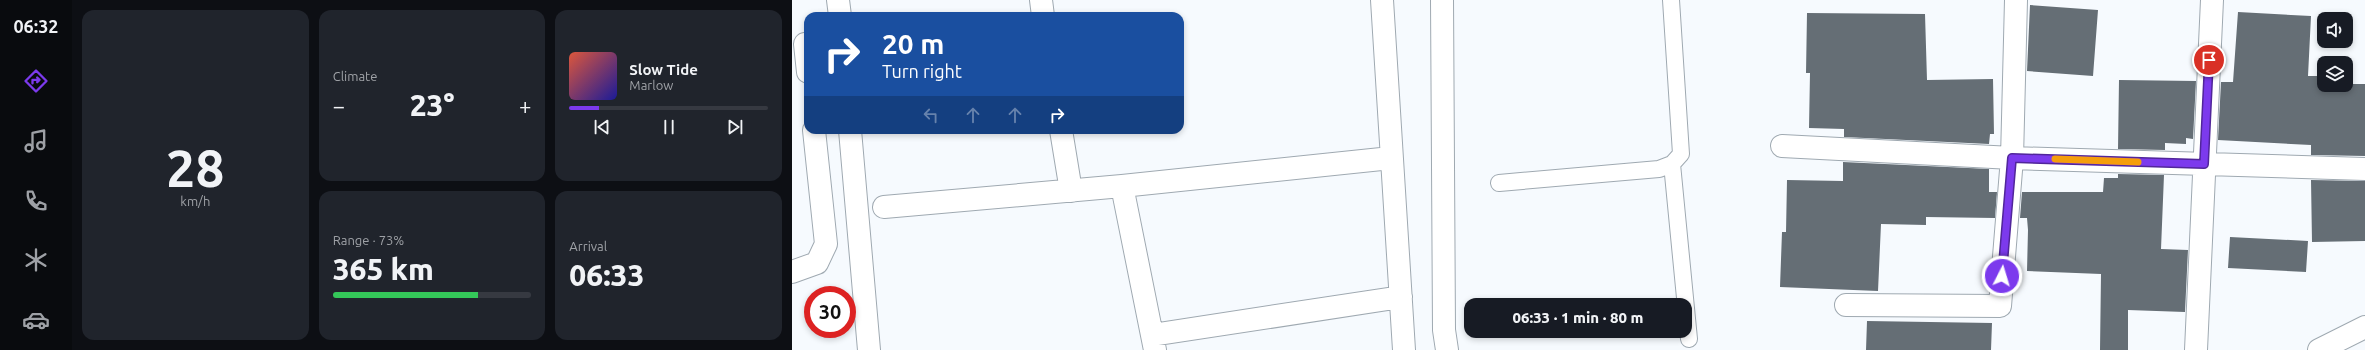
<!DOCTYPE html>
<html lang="en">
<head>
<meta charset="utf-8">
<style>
	:root { --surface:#171b24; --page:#20242c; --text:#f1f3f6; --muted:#9ea1a6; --line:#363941; --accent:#7c3aed }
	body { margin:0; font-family:Ubuntu,sans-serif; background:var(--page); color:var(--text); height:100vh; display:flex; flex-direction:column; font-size:15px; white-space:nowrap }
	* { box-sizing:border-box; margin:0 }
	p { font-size:13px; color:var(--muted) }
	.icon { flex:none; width:22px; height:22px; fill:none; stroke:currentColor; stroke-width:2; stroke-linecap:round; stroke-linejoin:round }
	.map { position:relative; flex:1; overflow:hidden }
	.sheet { display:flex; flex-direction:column; gap:10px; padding:10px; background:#0d0f14; width:720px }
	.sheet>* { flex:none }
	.hud { position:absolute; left:12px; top:12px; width:380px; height:122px; border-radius:12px; box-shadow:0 2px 6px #0003; background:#1a4fa0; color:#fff; overflow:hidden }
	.tools { position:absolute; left:1525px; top:12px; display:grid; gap:8px }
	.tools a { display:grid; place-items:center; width:36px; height:36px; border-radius:8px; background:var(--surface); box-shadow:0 2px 6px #0003; font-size:20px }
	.speed { position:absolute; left:12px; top:286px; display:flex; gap:8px; font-size:20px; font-weight:700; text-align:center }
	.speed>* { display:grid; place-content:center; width:52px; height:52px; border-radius:50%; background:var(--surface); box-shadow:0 2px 6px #0003; line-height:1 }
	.speed .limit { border:6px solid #d22; background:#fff; color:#111 }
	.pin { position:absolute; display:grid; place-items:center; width:34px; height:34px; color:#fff; margin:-17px; border:2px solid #fff; border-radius:50%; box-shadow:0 1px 4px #0007 }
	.me { position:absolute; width:44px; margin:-22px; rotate:5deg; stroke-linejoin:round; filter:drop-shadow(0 0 3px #0008) }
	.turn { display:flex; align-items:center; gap:14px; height:84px; padding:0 12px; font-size:18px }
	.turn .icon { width:52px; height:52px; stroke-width:2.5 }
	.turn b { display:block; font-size:28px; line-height:34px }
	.lanes { display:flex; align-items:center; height:38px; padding:0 12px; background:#0003; justify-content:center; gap:20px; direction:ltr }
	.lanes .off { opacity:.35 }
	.big { font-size:30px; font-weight:800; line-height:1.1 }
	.sheet .widget { flex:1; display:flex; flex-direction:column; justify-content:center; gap:6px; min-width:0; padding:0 14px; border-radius:12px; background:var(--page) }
	.sheet .dial { align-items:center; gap:0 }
	.dial b { font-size:52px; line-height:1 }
	.song { display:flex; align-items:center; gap:12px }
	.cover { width:48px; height:48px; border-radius:6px; background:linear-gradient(135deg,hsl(10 70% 55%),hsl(240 70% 35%)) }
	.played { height:4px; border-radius:2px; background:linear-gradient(90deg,var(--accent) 15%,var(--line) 15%) }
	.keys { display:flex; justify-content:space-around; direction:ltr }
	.heat { display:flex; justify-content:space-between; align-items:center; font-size:22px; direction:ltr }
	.charge { height:6px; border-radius:3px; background:linear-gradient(90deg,#34c759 73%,var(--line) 0) }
	.sheet .tiles { flex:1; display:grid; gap:10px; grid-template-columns:repeat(3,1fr) }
	.widget:first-child { grid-row:span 2 }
	.trip { position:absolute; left:672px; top:298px; width:228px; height:40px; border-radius:12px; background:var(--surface); box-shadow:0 2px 6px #0003; font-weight:800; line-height:40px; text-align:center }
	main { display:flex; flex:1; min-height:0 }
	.tabs { display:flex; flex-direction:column; width:72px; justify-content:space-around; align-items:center; background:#090b0e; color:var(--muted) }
	.tabs .icon { width:28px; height:28px }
	.tabs .selected { color:var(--accent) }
	.tabs b { font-size:18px; color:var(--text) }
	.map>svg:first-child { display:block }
	.building { fill:#656e75 }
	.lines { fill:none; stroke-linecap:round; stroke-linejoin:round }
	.lane-casing { stroke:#9fa9b1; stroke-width:18 }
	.street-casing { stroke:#9fa9b1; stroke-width:24 }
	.lane { stroke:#fff; stroke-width:16 }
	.street { stroke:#fff; stroke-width:22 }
	.route-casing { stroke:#51269a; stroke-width:10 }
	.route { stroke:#7c3aed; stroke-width:7 }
	.slow { stroke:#f59e0b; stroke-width:7 }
</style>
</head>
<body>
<main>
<nav class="tabs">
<b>06:32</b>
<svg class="icon selected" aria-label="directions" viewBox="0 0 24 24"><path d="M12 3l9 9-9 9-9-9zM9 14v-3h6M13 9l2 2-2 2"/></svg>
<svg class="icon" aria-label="music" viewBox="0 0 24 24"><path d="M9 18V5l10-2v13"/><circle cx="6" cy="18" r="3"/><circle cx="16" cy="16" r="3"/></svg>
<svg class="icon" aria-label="phone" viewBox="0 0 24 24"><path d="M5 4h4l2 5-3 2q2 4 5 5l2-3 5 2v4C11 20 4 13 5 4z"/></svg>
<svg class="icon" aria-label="climate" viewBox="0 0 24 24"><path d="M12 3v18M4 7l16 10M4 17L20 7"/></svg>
<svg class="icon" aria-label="car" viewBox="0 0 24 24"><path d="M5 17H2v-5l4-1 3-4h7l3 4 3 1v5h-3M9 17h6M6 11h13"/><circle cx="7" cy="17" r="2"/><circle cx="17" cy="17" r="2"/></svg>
</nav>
<section class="sheet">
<div class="tiles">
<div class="widget dial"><b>28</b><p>km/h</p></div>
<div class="widget"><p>Climate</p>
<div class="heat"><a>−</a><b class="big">23°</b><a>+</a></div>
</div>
<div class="widget">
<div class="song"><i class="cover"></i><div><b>Slow Tide</b><p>Marlow</p></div></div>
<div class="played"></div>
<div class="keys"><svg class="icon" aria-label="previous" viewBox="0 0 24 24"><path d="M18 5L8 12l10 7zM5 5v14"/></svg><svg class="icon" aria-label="pause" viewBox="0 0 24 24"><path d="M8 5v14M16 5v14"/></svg><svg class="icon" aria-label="next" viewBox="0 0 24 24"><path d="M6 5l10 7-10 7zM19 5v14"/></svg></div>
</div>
<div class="widget"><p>Range · 73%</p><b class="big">365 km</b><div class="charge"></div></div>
<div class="widget"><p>Arrival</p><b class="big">06:33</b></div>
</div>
</section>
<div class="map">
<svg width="1573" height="350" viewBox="0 0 1573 350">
	<rect width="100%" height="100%" fill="#f6fafe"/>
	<path class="building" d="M 1238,5 L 1306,10 L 1301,76 L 1235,71 Z
		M 1446,12 L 1519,16 L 1516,76 L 1532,76 L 1532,85 L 1554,85 L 1554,76 L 1559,76 L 1559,84 L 1573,84 L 1573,156 L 1519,155 L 1519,145 L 1426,140 L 1429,82 L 1441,82 Z
		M 1015,13 L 1133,14 L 1135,80 L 1201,79 L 1202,134 L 1198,134 L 1197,144 L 1052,137 L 1052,129 L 1017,128 L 1018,73 L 1014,73 Z
		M 1327,80 L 1404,81 L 1401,139 L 1394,138 L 1394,144 L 1373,143 L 1373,150 L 1326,149 Z
		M 1051,162 L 1197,169 L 1197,192 L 1205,192 L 1203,218 L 1134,217 L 1134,225 L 1089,224 L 1086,291 L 988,287 L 990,232 L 994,232 L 995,180 L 1051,181 Z
		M 1326,174 L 1372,175 L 1369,249 L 1396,250 L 1393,312 L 1336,310 L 1336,350 L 1308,350 L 1309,274 L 1235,271 L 1236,230 L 1235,218 L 1228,218 L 1230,192 L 1311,192 L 1312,178 L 1326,178 Z
		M 1519,180 L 1573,181 L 1573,241 L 1520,242 Z
		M 1438,237 L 1516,241 L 1514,272 L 1436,268 Z
		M 1075,321 L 1200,323 L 1199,350 L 1074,350 Z"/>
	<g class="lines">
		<g class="lane-casing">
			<path id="lane" d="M 880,164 L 897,339
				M 707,183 L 867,169 L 880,164 L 889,154 L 879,0"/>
		</g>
		<g class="street-casing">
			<path id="street" d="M 46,0 L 48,16
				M 249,0 L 251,16
				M 590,0 L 612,350
				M 650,0 L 652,330 L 655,350
				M 13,44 L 16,72
				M 58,130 L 77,350
				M 269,130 L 279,191
				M 990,146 L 1220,158 L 1573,169
				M 330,186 L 363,350
				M 92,207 L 330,186 L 599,158
				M 0,272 L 25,263 L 34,244 L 22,130
				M 1054,305 L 1208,306 L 1220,158 L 1224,0
				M 360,335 L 609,297
				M 1404,350 L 1420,0
				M 1527,350 L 1573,327"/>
		</g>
		<use href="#lane" class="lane"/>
		<use href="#street" class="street"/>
	</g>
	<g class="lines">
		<g class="route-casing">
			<path id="route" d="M 1210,276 L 1220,158 L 1412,164 L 1417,60"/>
		</g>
		<use href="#route" class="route"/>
		<path class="slow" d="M 1263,159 L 1346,162"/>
	</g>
</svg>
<div class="tools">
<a><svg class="icon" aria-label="sound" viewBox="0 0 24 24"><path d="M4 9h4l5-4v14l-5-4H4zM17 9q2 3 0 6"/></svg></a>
<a><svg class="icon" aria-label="layers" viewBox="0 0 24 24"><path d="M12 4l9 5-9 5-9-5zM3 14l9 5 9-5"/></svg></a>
</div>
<div class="speed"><div class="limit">30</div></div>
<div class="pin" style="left:1417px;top:60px;background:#d93025"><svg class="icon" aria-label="arrive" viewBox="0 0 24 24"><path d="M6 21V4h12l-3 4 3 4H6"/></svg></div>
<svg class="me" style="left:1210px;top:276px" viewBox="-20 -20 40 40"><circle r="17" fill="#7c3aed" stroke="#fff" stroke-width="3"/><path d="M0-11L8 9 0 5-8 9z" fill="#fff"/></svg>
<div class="trip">06:33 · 1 min · 80 m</div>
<div class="hud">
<div class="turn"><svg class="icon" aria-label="right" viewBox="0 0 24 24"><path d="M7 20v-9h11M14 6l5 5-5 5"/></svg><div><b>20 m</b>Turn right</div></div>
<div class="lanes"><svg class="icon off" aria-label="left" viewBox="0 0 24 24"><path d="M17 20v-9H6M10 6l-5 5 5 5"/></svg><svg class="icon off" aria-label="ahead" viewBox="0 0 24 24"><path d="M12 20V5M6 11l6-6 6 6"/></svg><svg class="icon off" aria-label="ahead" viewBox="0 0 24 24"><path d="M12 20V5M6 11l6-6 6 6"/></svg><svg class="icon" aria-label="right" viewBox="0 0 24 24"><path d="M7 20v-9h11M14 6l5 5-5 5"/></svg></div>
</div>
</div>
</main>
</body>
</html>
